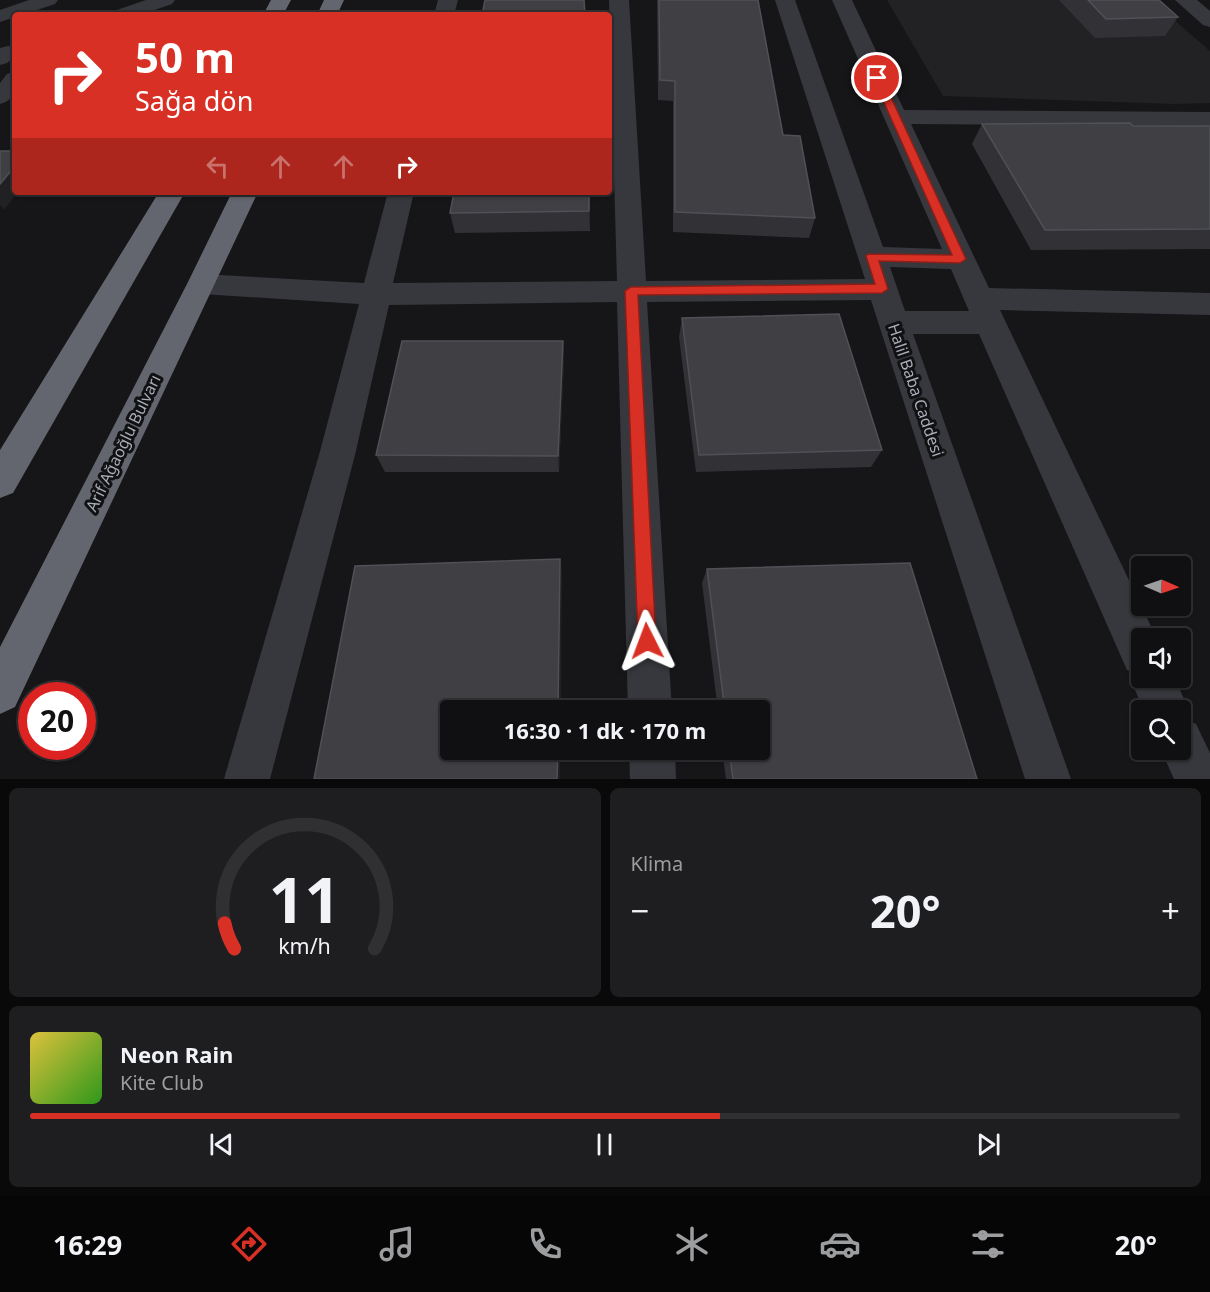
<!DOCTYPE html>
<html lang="tr">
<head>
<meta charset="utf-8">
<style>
	:root { --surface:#101012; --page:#1e1e20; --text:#f1f3f6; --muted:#9c9d9f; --line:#303032; --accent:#d93025 }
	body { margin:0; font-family:"Noto Sans",sans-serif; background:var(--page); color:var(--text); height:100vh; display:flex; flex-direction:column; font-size:22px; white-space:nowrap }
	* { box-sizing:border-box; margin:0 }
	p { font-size:20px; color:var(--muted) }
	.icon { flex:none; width:33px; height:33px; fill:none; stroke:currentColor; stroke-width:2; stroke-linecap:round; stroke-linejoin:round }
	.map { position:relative; height:779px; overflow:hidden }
	.side { display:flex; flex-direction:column; gap:9px; padding:9px; background:#09090a; flex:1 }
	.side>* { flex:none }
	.banner { position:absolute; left:12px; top:12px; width:600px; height:183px; border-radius:6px; box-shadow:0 2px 4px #0004,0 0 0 2px var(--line); background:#d93025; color:#fff; overflow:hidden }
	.needle { width:39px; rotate:92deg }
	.tools { position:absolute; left:1131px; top:556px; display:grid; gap:12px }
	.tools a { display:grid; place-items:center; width:60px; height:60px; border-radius:6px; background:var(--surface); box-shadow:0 2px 4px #0004,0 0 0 2px var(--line); font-size:30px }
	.speed { position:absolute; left:18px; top:682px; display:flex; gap:12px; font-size:30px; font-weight:700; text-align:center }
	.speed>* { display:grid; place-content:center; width:78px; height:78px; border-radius:50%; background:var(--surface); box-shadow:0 2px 4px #0004,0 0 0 2px var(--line); line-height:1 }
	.speed .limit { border:9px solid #d22; background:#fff; color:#111 }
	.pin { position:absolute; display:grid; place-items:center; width:51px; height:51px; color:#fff; margin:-26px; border:3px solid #fff; border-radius:50%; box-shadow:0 2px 6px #0007 }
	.me { position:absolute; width:66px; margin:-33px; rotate:357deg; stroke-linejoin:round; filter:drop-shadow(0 0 4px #0008) }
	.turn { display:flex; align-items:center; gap:21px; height:126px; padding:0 24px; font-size:27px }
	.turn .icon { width:78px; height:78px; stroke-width:2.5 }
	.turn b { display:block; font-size:42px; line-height:51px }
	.lanes { display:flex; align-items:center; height:57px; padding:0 24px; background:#0003; justify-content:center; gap:30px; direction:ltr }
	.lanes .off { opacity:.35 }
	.big { font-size:45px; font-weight:700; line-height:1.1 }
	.side .card { flex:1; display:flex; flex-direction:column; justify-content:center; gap:9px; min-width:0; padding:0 21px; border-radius:9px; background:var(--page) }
	.side .dial { align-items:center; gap:0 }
	.dial svg { height:156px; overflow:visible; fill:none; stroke:var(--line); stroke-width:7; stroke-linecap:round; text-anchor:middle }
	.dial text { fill:var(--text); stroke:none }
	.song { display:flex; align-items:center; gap:18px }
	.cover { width:72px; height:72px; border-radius:9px; background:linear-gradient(135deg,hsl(50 70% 55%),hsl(110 70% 35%)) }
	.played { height:6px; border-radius:3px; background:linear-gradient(90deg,var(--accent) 60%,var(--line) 60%) }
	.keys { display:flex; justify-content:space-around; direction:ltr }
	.heat { display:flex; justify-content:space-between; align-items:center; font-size:33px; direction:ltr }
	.side .tiles { flex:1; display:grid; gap:9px; grid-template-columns:1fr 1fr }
	.card:last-child { grid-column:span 2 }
	.trip { position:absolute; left:440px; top:700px; width:330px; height:60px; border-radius:6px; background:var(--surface); box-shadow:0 2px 4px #0004,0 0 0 2px var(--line); font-weight:700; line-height:60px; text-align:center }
	.tab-bar { display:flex; height:96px; justify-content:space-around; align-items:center; background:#060607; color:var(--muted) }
	.tab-bar .icon { width:42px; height:42px }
	.tab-bar .on { color:var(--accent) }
	.tab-bar b { font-size:27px; color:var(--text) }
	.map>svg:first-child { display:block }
	.built { fill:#222225 }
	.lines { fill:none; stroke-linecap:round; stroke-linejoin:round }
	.minor { fill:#37383d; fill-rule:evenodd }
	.highway { fill:#63666e; fill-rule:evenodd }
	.wall { fill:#323236 }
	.shaded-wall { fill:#212124 }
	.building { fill:#3f3f44; stroke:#4f5156; stroke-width:1.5 }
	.route { fill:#d93025; stroke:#8d1f18; stroke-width:1.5 }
	.labels { text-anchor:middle; stroke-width:6; stroke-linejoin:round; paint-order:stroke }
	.street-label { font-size:16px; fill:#a8adb8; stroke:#111113 }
</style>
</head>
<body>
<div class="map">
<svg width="1210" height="779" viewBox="0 0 1210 779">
	<rect width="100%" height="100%" fill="#161618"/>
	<path class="built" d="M 887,0 L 1151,0 L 1210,51 L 1210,103 L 1175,104 L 943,96 Z"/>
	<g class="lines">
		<path class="minor" d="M 29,0 L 58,0 L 55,4 L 22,15 L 15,15 L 15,17 L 0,22 L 0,10 Z
			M 146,0 L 175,0 L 172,4 L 140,15 L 111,15 L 114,11 Z
			M 438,0 L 458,0 L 454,15 L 434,15 Z
			M 609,0 L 629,0 L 646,281 L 865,279 L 775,0 L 795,0 L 883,247 L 942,249 L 832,0 L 852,0 L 904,110 L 1210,112 L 1210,126 L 911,124 L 989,288 L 1210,293 L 1210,315 L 1000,310 L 1157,639 L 1142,639 L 1142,678 L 1175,678 L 1189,711 L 1186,720 L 1196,724 L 1210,753 L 1210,779 L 1174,779 L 1161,750 L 1180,750 L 1180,711 L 1144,711 L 1130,678 L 1133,672 L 1127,670 L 979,334 L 913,334 L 1071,779 L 1025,779 L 871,300 L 647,302 L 672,711 L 628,711 L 617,302 L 389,305 L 355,455 L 270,779 L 224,779 L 319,455 L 359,304 L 202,294 L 192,291 L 187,284 L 192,277 L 202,274 L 364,283 L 388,192 L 414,192 L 393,283 L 617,281 ZM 890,267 L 951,269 L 969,311 L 905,311 Z
			M 1175,0 L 1197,0 L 1210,11 L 1210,27 L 1203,25 Z
			M 8,46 L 15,47 L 15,57 L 7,63 L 0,65 L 0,48 Z
			M 15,72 C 15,87 17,100 0,104 L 0,83 L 7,74 Z
			M 629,750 L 675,750 L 676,779 L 630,779 Z"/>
		<path class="highway" d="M 271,0 L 291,0 L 283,15 L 263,15 Z
			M 324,0 L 344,0 L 337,15 L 317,15 Z
			M 159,192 L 185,192 L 13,493 L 0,498 L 0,450 Z
			M 232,192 L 258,192 L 15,707 L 0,714 L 0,647 L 187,284 Z"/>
	</g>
	<path class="wall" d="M 657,0 L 758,0 L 783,135 L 815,218 L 809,238 L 673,232 L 673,101 L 658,100 Z
		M 1059,0 L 1159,0 L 1178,17 L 1165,36 L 1095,38 Z
		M 982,124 L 1133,126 L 1210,126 L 1210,249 L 1031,250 L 972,144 Z
		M 589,192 L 590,231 L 455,233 L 450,213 Z
		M 682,318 L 882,450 L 871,467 L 696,472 L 679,337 Z
		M 563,341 L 564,359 L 559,472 L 385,472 L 376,455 Z
		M 707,569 L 977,779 L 726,779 L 722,750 L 759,750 L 759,711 L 718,711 L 702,583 Z"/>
	<path class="shaded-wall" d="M 15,166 L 15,192 L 18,192 L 4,210 L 0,205 L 0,184 Z
		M 563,341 L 564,359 L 559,472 L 558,456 Z
		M 560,559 L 562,573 L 561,711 L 558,711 Z
		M 558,750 L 560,750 L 560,779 L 557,779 Z"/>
	<path class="building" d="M 485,0 L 584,0 L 585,15 L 482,15 Z
		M 659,0 L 758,0 L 783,135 L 800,136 L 815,218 L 675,212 L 675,81 L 660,80 Z
		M 1088,0 L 1159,0 L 1178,17 L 1106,19 Z
		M 1130,123 L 1133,126 L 1210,126 L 1210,229 L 1045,230 L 982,124 Z
		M 0,151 L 15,151 L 15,166 L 0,184 Z
		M 454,192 L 589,192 L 589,211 L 450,213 Z
		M 839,314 L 882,450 L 699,455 L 682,318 Z
		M 402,341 L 563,341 L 558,456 L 376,455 Z
		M 560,559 L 558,711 L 450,711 L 450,750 L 558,750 L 557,779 L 314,779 L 355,566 Z
		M 910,563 L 977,779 L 733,779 L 729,750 L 759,750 L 759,711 L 725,711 L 707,569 Z"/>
	<path class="route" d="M 877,75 L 882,78 L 966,259 L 960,263 L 879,261 L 888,289 L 882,293 L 638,295 L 656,641 L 653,647 L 647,650 L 641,647 L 638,641 L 625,291 L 631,287 L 875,284 L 866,256 L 868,254 L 952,255 L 873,78 Z"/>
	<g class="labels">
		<g class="street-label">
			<text transform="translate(916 390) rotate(71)" y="6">Halil Baba Caddesi</text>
			<text transform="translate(123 443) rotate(-64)" y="6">Arif Ağaoğlu Bulvarı</text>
		</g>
	</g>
</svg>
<div class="tools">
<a><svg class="needle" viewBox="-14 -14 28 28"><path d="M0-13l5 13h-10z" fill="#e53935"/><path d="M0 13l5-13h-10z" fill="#9c9d9f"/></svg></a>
<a><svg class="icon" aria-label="sound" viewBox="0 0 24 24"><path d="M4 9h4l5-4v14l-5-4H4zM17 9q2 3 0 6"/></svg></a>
<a><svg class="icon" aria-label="search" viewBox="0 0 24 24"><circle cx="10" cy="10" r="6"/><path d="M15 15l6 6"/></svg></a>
</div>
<div class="speed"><div class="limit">20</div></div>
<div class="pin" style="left:877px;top:78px;background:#d93025"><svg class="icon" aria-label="arrive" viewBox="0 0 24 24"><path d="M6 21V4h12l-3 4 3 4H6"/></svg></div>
<svg class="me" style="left:647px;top:641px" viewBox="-20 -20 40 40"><path d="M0-17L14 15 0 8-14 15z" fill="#d93025" stroke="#fff" stroke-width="4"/></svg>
<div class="trip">16:30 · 1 dk · 170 m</div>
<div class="banner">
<div class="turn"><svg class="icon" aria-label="right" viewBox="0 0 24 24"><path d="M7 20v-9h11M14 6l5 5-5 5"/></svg><div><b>50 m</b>Sağa dön</div></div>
<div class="lanes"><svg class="icon off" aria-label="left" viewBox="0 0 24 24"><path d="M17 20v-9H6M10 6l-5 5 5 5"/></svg><svg class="icon off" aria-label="ahead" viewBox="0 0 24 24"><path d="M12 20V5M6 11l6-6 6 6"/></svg><svg class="icon off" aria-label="ahead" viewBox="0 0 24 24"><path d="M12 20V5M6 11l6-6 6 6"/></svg><svg class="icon" aria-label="right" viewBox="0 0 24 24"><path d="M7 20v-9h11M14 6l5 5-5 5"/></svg></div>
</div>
</div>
<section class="side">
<div class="tiles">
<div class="card dial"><svg viewBox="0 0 100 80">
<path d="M14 69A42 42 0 1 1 86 69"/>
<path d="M14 69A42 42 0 0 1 9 56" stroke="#d93025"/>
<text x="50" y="56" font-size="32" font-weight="700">11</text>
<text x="50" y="72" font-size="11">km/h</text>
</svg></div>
<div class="card"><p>Klima</p>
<div class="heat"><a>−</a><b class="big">20°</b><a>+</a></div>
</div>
<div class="card">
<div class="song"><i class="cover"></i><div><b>Neon Rain</b><p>Kite Club</p></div></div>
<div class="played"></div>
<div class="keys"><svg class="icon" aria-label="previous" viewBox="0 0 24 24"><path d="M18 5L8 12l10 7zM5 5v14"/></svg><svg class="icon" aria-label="pause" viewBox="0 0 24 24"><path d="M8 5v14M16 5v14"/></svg><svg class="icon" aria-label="next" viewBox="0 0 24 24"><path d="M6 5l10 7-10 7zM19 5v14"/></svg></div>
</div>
</div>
</section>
<nav class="tab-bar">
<b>16:29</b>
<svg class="icon on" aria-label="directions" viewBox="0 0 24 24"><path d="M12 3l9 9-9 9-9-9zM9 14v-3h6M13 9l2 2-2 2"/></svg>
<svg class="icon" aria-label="music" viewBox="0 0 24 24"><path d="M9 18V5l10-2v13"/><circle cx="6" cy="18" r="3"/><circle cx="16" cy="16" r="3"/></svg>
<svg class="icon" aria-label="phone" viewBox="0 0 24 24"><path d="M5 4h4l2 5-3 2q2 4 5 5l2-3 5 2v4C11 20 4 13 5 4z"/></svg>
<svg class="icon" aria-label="climate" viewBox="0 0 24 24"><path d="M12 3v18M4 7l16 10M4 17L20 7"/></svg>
<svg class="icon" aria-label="car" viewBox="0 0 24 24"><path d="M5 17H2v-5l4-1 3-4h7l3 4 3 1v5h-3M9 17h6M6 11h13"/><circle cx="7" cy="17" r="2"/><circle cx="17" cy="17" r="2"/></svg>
<svg class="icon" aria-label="filters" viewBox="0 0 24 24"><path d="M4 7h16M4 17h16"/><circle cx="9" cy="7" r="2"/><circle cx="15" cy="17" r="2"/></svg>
<b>20°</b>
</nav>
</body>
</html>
